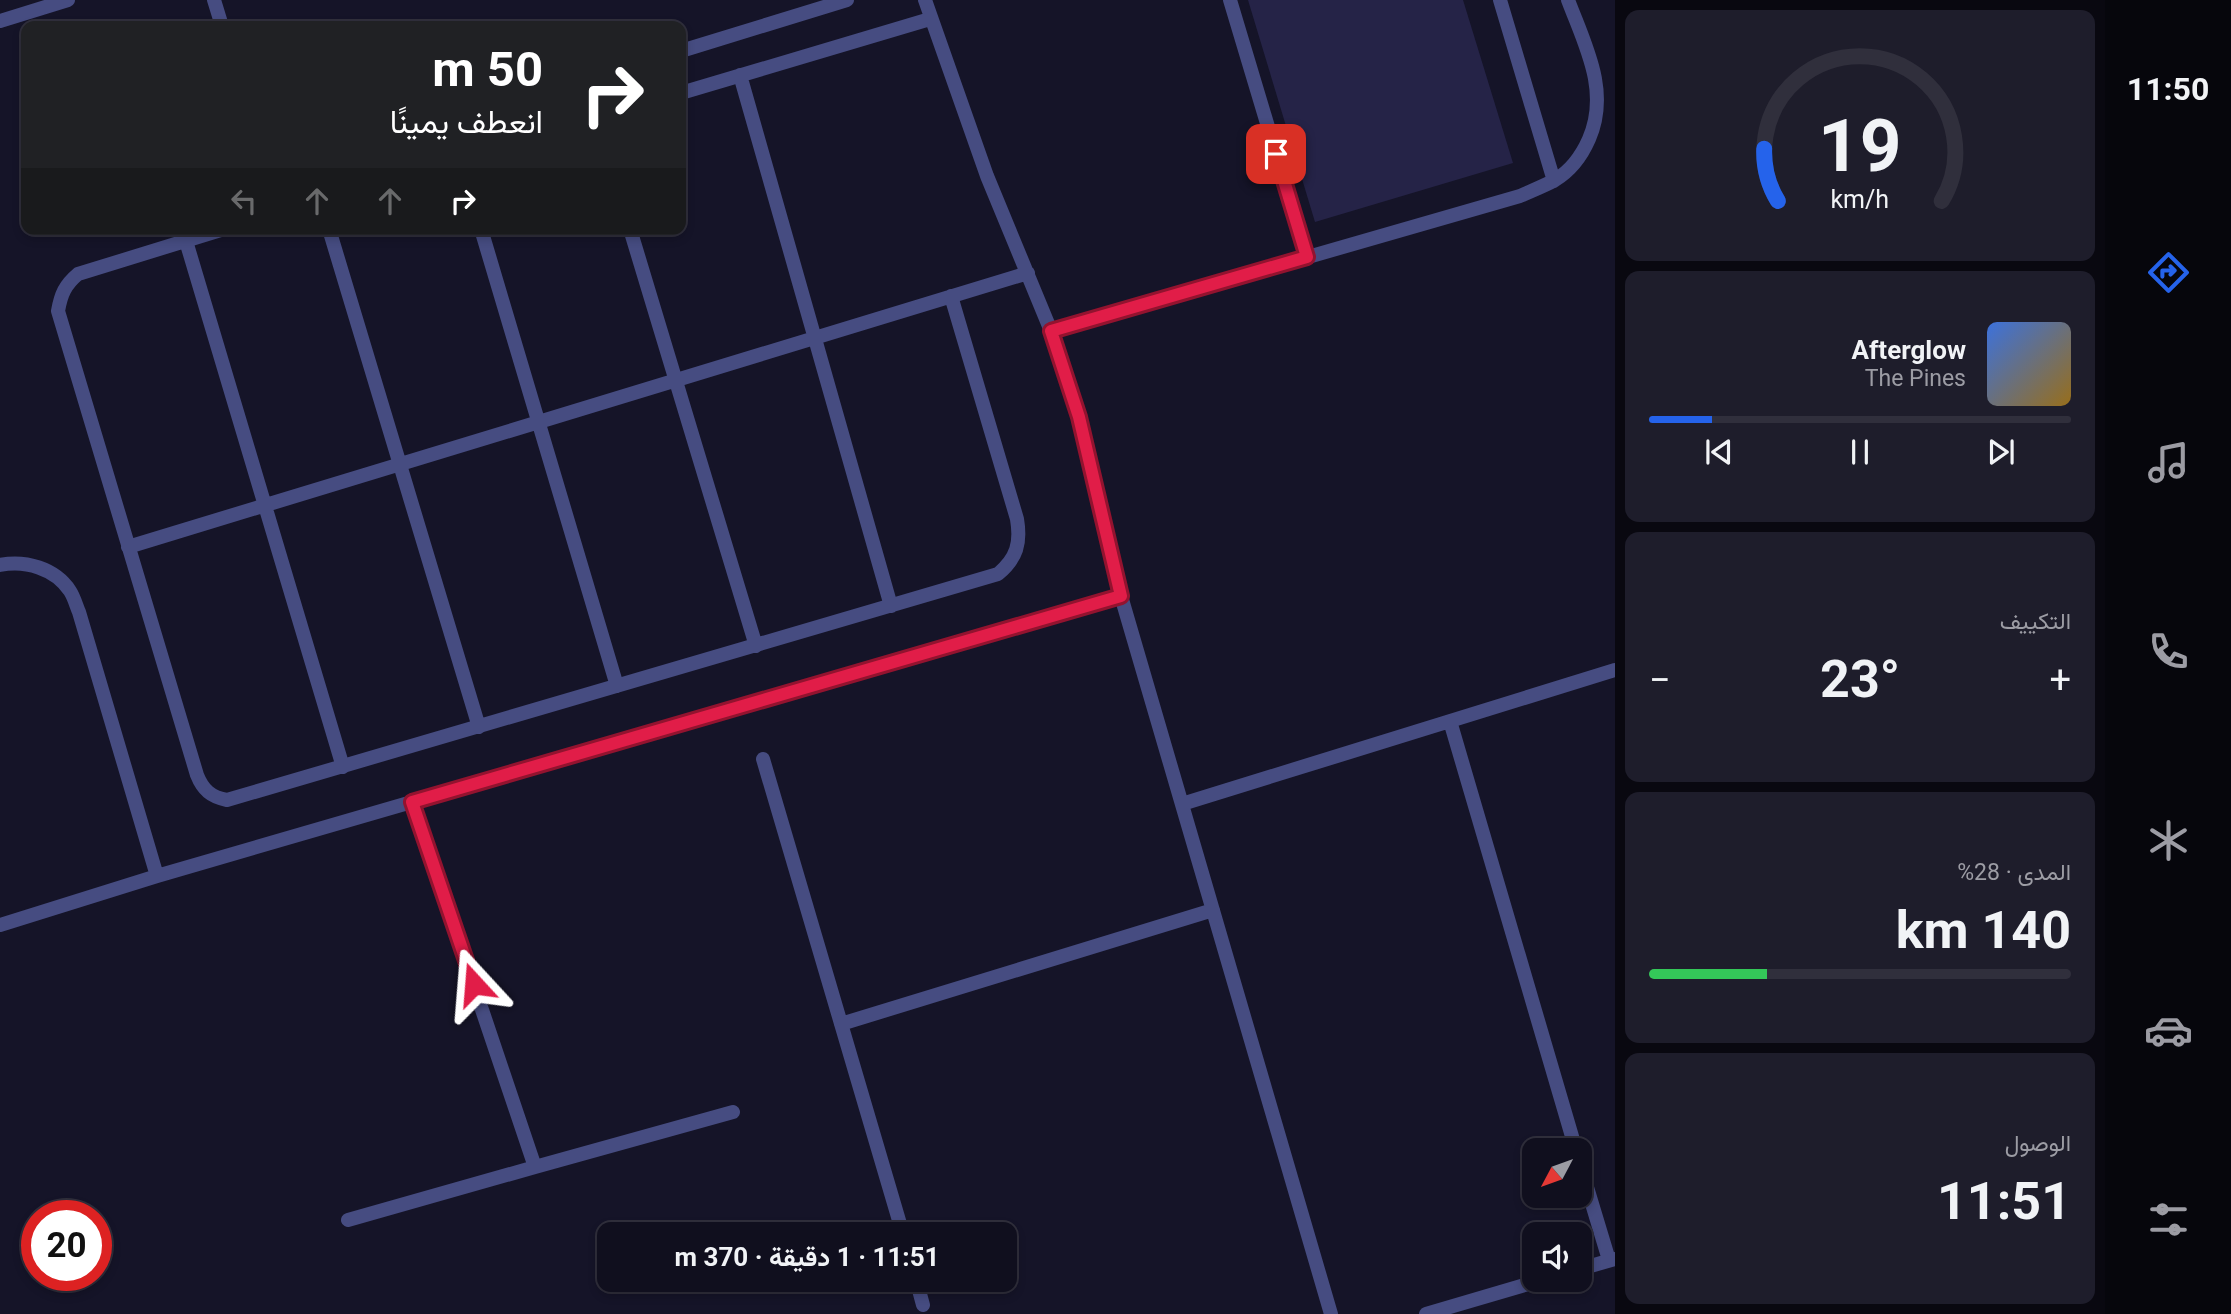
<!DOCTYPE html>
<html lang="ar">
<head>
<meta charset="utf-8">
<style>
	:root { --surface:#100f1e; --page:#1e1d2b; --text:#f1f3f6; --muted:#9c9ca4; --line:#302f3c; --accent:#2563eb }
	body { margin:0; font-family:Roboto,Vazirmatn,sans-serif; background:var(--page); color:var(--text); direction:rtl; height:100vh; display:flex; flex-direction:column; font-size:26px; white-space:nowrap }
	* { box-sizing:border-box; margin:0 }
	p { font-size:23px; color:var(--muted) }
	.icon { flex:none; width:38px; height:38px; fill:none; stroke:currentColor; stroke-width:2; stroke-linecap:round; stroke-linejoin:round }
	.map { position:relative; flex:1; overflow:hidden; direction:ltr }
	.panel { display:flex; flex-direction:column; gap:10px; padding:10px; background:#090810; width:490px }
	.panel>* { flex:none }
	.hud { position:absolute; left:21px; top:21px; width:665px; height:214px; border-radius:14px; box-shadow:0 4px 10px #0003,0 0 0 2px var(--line); direction:rtl; background:#202124; color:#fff; overflow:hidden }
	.needle { width:46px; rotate:229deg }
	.controls { position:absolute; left:1522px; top:1138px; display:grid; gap:14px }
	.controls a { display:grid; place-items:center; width:70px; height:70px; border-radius:14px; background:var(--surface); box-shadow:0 4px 10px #0003,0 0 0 2px var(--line); font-size:35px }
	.speed { position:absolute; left:21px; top:1200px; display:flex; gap:14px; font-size:35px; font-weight:700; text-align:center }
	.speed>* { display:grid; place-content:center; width:91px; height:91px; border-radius:50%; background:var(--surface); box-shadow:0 4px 10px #0003,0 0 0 2px var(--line); line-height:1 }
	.speed .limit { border:10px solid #d22; background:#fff; color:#111 }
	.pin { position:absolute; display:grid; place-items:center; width:60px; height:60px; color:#fff; margin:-30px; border-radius:14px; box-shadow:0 4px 10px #0006 }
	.me { position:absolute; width:77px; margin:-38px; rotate:341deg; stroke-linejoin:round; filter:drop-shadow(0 0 5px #0008) }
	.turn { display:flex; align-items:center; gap:24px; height:147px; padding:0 28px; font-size:32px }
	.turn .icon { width:91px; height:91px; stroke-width:2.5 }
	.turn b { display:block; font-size:49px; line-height:60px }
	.lanes { display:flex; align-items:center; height:66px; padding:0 28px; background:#0003; justify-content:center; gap:35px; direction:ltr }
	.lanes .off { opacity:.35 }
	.big { font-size:52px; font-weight:700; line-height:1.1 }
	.panel .widget { flex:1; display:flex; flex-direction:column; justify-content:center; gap:10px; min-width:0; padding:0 24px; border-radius:14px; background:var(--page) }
	.panel .dial { align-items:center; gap:0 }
	.dial svg { height:182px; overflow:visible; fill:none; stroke:var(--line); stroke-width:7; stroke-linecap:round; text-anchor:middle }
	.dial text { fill:var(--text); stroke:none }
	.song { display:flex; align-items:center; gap:21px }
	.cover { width:84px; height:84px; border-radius:10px; background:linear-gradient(135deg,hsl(220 70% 55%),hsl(40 70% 35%)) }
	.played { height:7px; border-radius:4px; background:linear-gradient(90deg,var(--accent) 15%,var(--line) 15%) }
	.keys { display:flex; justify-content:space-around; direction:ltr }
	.heat { display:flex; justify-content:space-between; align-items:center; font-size:38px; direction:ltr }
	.charge { height:10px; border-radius:5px; background:linear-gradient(90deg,#34c759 28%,var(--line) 0) }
	.trip { position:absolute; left:597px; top:1222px; width:420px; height:70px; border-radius:14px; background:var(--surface); box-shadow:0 4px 10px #0003,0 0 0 2px var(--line); font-weight:700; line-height:70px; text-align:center; direction:rtl }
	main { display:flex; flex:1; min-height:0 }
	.tab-bar { display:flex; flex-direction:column; width:126px; justify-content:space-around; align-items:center; background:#06060c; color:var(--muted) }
	.tab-bar .icon { width:49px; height:49px }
	.tab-bar .active { color:var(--accent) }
	.tab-bar b { font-size:32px; color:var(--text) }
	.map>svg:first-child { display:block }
	.building { fill:#252347 }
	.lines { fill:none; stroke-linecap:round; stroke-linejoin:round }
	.service { stroke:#464c81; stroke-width:14 }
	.route-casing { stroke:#92132f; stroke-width:18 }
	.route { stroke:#e11d48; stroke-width:12 }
</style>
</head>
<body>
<main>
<nav class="tab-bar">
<b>11:50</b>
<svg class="icon active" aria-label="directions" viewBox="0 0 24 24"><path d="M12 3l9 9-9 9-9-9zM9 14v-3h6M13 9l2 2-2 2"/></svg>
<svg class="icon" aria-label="music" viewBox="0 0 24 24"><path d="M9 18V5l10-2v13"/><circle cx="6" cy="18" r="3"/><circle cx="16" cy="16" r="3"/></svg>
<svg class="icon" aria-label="phone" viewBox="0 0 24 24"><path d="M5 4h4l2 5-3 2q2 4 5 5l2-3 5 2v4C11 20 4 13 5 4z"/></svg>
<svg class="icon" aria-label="climate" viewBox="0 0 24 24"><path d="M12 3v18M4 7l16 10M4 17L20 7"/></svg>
<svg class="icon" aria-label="car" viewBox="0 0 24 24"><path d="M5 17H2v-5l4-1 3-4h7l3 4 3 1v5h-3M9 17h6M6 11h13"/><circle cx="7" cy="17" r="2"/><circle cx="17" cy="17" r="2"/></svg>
<svg class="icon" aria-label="filters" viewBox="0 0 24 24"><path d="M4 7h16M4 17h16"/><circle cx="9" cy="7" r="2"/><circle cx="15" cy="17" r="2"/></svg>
</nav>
<section class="panel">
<div class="widget dial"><svg viewBox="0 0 100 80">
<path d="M14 69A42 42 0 1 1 86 69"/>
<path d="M14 69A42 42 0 0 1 8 46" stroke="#2563eb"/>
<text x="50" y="56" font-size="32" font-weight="700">19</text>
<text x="50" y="72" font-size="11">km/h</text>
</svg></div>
<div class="widget">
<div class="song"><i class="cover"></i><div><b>Afterglow</b><p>The Pines</p></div></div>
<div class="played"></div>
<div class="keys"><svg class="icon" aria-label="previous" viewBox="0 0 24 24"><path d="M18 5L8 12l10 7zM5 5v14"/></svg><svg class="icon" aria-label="pause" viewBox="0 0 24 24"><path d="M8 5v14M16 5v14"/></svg><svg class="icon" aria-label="next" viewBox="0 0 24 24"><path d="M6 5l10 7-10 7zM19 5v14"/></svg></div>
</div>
<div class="widget"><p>التكييف</p>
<div class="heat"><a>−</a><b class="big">23°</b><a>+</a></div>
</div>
<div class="widget"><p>المدى · 28%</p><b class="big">140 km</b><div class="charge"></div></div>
<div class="widget"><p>الوصول</p><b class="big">11:51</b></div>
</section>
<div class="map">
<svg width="1615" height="1314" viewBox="0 0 1615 1314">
	<rect width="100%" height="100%" fill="#151428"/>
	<path class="building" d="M 1248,0 L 1463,0 L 1513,163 L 1315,222 Z"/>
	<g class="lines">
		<path class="service" d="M 214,0 L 222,26
			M 925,0 L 987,176 L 1051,331 L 1079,417 L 1121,596 L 1331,1314
			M 1230,0 L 1307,257
			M 1500,0 L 1554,181
			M 0,21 L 68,0
			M 681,51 L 847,0
			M 740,75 L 891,606
			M 681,93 L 930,19
			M 224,229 L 78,274 C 65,285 61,294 58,311 L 197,775 C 203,790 211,797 227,800 L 998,574 C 1017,558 1021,543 1017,519 L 951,296
			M 329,229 L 479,727
			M 481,229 L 617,686
			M 630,229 L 756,646
			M 186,241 L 343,767
			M 1051,331 L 1520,196 C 1531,191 1544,186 1555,180 C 1570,171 1582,155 1589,139 C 1610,91 1585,45 1568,0
			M 128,547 L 1028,273
			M 0,565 C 25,560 55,568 70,591 C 74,597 76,605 79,612 L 157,876
			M 1450,721 L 1576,1150
			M 763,759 L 903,1234
			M 1182,804 L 1615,670
			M 0,925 L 157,876 L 1121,596
			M 841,1024 L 1213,910
			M 1580,1164 L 1609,1260
			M 535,1167 L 733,1112
			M 348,1220 L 535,1167 L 412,802
			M 1580,1269 L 1615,1259
			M 916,1279 L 923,1305
			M 1426,1314 L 1545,1279"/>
	</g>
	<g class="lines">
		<g class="route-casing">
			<path id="route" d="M 474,984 L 412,802 L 1121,596 L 1079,417 L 1051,331 L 1307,257 L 1276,154"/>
		</g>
		<use href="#route" class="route"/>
	</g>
</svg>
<div class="controls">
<a><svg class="needle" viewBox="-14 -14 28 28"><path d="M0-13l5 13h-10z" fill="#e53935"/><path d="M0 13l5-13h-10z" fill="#9c9ca4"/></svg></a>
<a><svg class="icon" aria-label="sound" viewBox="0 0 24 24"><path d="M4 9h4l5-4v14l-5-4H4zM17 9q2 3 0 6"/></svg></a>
</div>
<div class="speed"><div class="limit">20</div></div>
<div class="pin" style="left:1276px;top:154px;background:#d93025"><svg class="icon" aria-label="arrive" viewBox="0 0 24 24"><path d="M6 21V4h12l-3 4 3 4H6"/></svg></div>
<svg class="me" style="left:474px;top:984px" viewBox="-20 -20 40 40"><path d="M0-17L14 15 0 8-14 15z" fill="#e11d48" stroke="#fff" stroke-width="4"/></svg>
<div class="trip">11:51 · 1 دقيقة · 370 m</div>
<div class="hud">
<div class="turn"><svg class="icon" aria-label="right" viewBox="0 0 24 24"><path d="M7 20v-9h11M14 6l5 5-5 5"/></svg><div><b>50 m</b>انعطف يمينًا</div></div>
<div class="lanes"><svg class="icon off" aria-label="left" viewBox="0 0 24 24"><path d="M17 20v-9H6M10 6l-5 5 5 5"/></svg><svg class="icon off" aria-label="ahead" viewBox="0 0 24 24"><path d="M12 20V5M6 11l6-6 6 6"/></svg><svg class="icon off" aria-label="ahead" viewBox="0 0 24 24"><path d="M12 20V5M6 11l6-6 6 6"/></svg><svg class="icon" aria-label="right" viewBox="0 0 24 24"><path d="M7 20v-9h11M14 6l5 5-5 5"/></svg></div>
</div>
</div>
</main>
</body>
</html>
